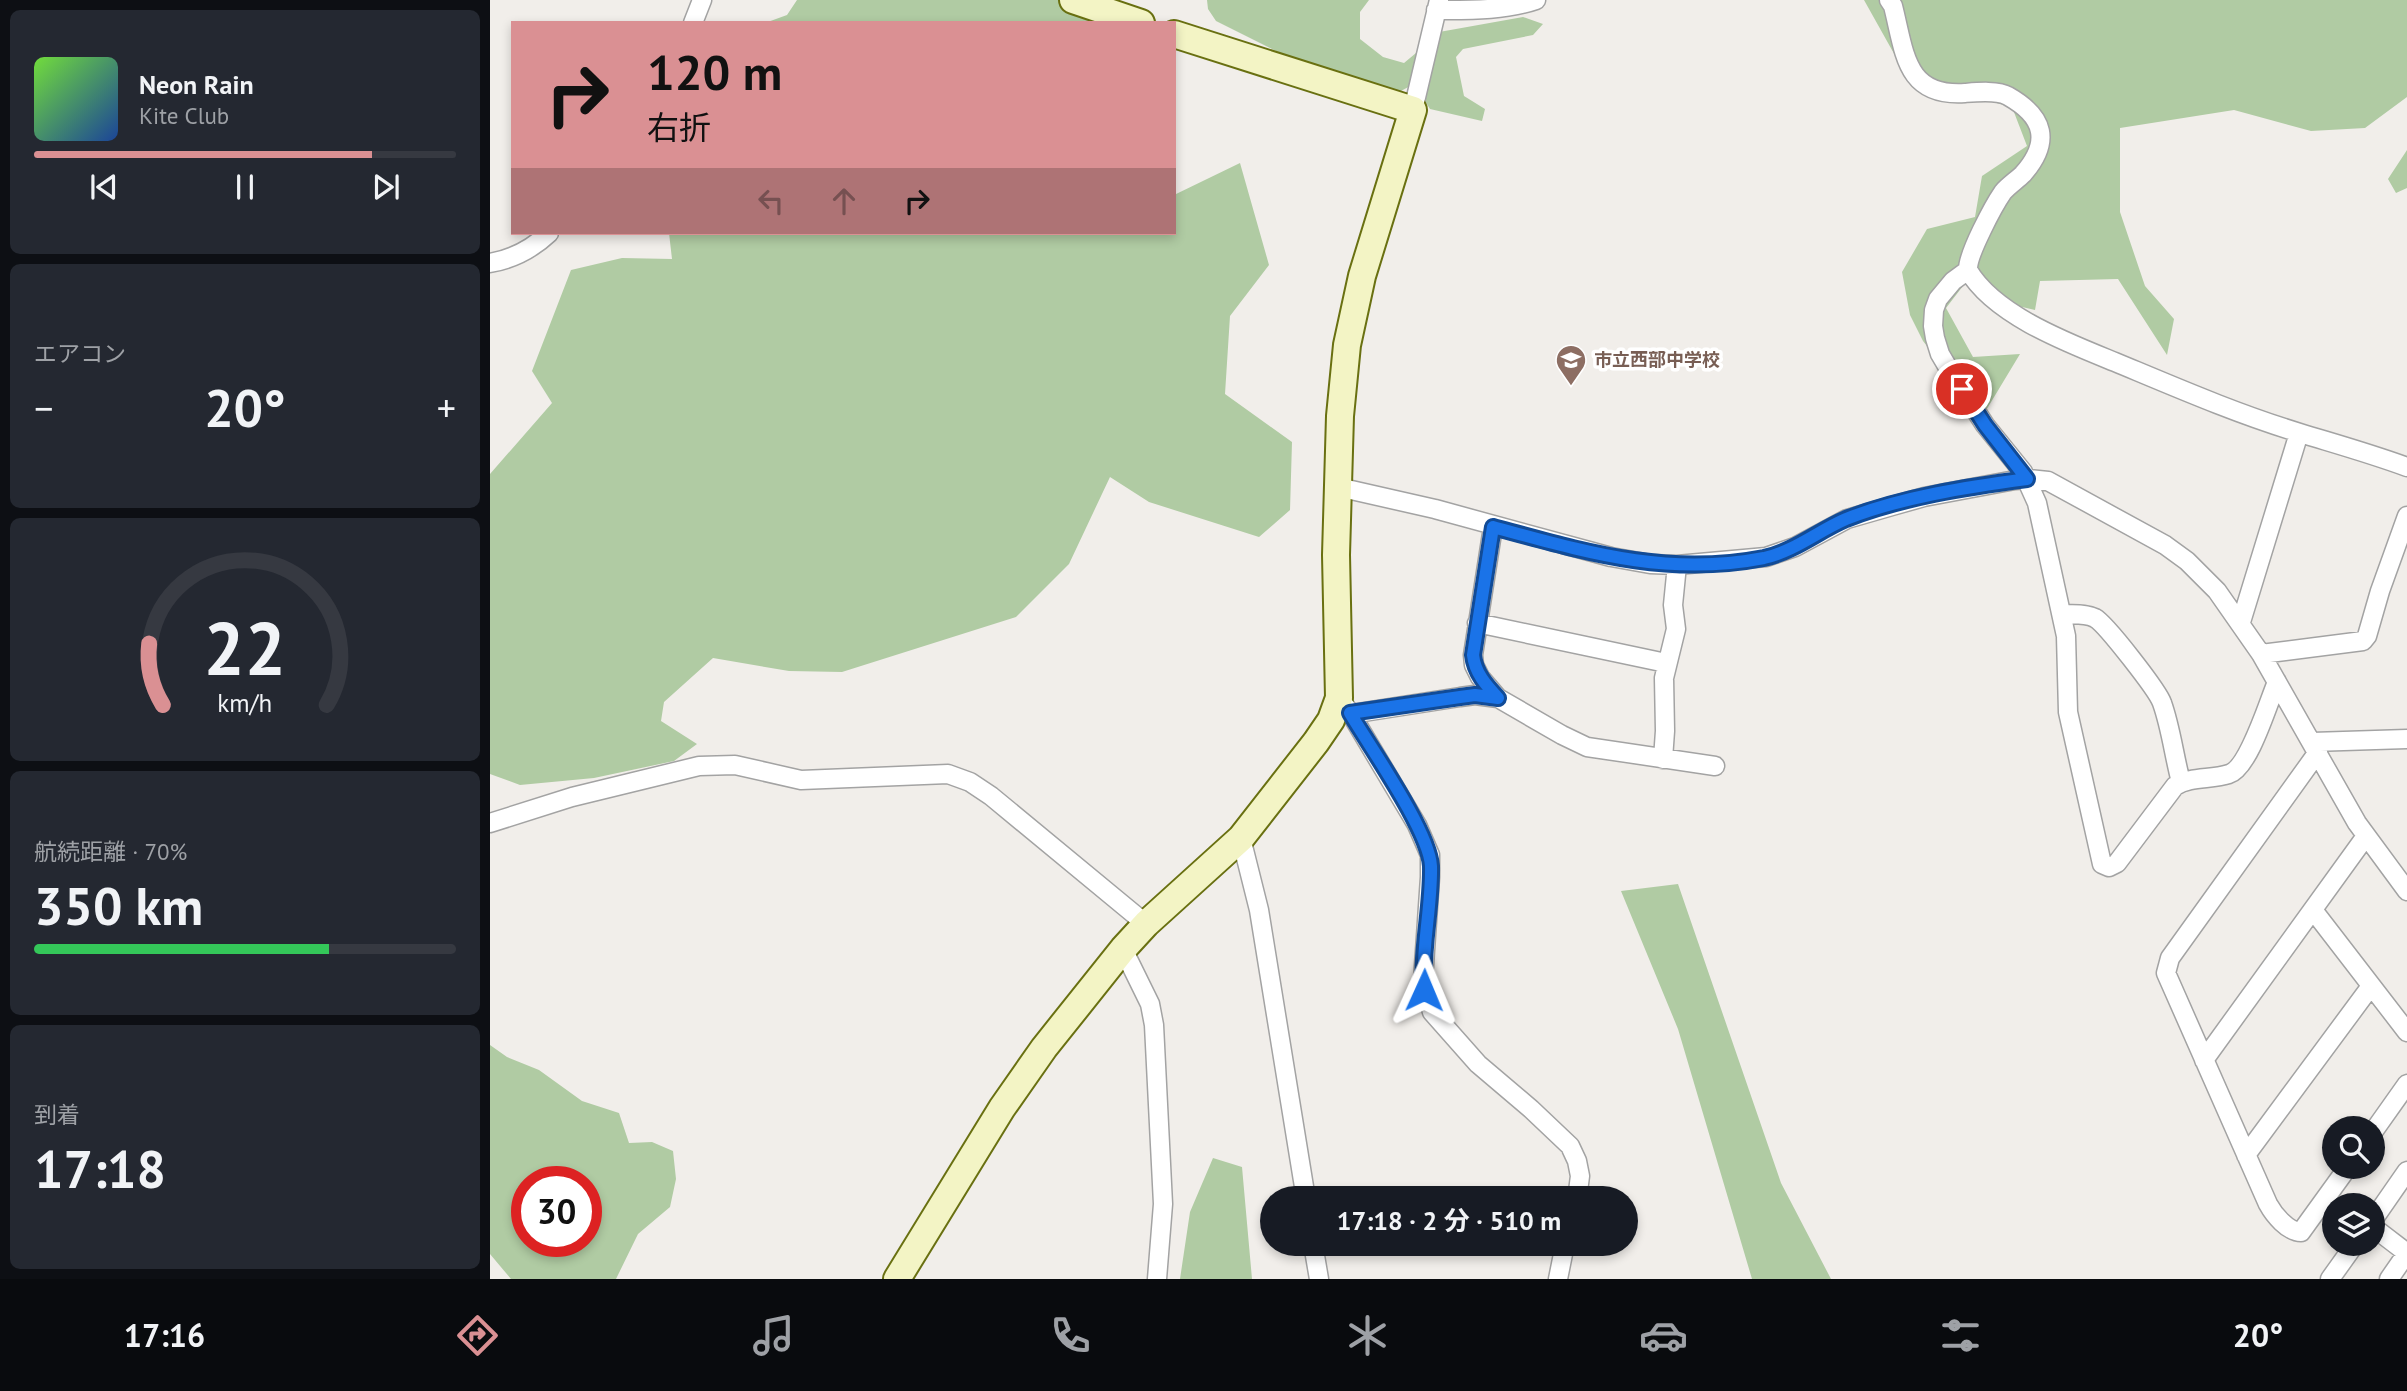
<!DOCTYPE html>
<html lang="ja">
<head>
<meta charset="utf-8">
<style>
	:root { --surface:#171b24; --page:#242831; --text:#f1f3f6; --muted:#9ea1a6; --line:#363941; --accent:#da9093 }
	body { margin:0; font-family:"PT Sans","Noto Sans JP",sans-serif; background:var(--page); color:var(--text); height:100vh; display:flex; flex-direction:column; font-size:26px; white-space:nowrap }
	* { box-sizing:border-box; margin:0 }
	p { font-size:23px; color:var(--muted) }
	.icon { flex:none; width:38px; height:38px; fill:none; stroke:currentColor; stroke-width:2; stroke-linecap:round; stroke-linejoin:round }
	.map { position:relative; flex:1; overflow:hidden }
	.panel { display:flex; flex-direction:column; gap:10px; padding:10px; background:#0d0f14; width:490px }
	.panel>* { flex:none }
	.top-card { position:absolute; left:21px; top:21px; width:665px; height:214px; border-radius:0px; box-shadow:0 4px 10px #0003; background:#da9093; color:#111; overflow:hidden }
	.fabs { position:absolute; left:1832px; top:1116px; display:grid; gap:14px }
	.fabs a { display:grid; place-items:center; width:63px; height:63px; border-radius:50%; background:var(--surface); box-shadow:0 4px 10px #0003; font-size:35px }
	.speed { position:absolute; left:21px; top:1166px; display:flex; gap:14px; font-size:35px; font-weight:700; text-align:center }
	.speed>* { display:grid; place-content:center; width:91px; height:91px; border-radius:50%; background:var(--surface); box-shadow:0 4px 10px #0003; line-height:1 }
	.speed .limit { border:10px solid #d22; background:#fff; color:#111 }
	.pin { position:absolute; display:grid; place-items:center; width:60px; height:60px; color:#fff; margin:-30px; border:4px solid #fff; border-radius:50%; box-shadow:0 2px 7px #0007 }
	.me { position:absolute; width:77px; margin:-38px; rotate:1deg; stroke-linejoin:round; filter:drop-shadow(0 0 5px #0008) }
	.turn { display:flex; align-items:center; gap:24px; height:147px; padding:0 21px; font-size:32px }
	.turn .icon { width:91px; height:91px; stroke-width:2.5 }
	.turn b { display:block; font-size:49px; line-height:60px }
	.lanes { display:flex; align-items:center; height:66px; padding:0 21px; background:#0003; justify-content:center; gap:35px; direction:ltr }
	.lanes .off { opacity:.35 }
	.big { font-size:52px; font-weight:700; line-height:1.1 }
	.panel .card { flex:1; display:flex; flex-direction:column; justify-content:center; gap:10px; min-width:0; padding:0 24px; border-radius:10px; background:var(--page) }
	.panel .dial { align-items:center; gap:0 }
	.dial svg { height:182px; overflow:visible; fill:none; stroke:var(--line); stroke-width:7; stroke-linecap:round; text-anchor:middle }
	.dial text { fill:var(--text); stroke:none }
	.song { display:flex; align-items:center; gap:21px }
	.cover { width:84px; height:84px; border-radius:10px; background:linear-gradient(135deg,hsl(100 70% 55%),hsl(220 70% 35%)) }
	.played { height:7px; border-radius:4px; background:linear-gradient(90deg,var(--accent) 80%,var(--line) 80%) }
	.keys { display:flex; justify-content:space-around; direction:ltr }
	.heat { display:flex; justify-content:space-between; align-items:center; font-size:38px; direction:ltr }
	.charge { height:10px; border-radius:5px; background:linear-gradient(90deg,#34c759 70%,var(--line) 0) }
	.trip { position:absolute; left:770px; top:1186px; width:378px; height:70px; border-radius:35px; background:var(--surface); box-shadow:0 4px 10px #0003; font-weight:700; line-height:70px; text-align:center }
	.menu { display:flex; height:112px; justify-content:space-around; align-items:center; background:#090b0e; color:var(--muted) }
	.menu .icon { width:49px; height:49px }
	.menu .selected { color:var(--accent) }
	.menu b { font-size:32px; color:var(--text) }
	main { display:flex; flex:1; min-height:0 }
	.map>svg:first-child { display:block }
	.forest { fill:#b0cba3; fill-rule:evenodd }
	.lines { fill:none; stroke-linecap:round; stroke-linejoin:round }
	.street-casing { stroke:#a3a3a3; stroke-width:21 }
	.secondary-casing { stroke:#697011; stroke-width:30 }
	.street { stroke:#fff; stroke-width:18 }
	.secondary { stroke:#f3f4c5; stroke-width:26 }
	.route-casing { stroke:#114b97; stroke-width:18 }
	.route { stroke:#1a73e8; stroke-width:12 }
	.labels { text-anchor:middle; stroke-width:7; stroke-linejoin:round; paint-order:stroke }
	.education-label { font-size:18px; font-weight:bold; fill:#785e54; stroke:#fff; text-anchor:start }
</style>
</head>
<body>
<main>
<section class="panel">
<div class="card">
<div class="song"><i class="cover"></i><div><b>Neon Rain</b><p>Kite Club</p></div></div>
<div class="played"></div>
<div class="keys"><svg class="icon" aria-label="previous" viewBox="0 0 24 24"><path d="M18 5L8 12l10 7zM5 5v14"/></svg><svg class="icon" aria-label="pause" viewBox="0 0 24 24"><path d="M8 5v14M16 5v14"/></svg><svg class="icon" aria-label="next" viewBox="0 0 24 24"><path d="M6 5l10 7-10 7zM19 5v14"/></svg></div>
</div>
<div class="card"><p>エアコン</p>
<div class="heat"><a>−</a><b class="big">20°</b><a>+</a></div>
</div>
<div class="card dial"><svg viewBox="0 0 100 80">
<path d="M14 69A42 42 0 1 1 86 69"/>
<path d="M14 69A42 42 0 0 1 8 42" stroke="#da9093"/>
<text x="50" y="56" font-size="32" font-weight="700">22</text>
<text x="50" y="72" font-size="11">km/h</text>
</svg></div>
<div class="card"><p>航続距離 · 70%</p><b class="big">350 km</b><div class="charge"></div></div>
<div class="card"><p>到着</p><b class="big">17:18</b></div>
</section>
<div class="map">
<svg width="1917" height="1279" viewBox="0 0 1917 1279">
	<rect width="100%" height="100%" fill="#f1eeea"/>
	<path class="forest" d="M 307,0 L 576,0 L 619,23 L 275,23 L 297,15 Z
		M 717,0 L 879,0 L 870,12 L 870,39 L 893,57 L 914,63 L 926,53 L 938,34 L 1033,17 L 1053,24 L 1043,35 L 973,49 L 966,57 L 974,96 L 995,109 L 992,121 L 940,109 L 924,84 L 909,92 L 826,76 L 788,52 L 726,21 L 718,9 Z
		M 1374,0 L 1917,0 L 1917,97 L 1875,128 L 1821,131 L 1744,110 L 1630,128 L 1630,212 L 1655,286 L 1684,319 L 1677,355 L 1628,279 L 1550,281 L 1545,310 L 1515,303 L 1483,273 L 1456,308 L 1483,357 L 1530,354 L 1492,417 L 1433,341 L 1420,315 L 1412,272 L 1437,229 L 1485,217 L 1492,176 L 1537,146 L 1522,107 L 1453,89 L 1407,59 Z
		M 1917,150 L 1917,188 L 1906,193 L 1898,179 Z
		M 750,163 L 779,265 L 740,316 L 735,394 L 802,442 L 800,510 L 769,537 L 659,502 L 620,477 L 579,564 L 526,617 L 352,672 L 299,671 L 223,658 L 174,702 L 171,721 L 207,744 L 184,761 L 104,778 L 30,785 L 0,774 L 0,474 L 62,403 L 42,371 L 81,270 L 132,258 L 182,259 L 179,233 L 684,233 L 684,195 Z
		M 1188,884 L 1291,1183 L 1341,1279 L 1262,1279 L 1188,1029 L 1131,891 Z
		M 0,1045 L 17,1057 L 49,1070 L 92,1101 L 129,1113 L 139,1143 L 162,1142 L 183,1151 L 186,1179 L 180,1207 L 148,1234 L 126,1279 L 21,1279 L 0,1254 ZM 37,1181 L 96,1181 L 96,1241 L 37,1241 Z
		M 723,1158 L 752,1167 L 762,1279 L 690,1279 L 700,1212 Z"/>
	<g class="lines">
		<g class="street-casing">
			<path id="street" d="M 1399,0 L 1403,6 C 1415,53 1415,97 1475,93 C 1487,92 1508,90 1518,96 C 1555,117 1561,142 1533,174 C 1527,180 1519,185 1513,192 C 1504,205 1477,255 1478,270 C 1504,315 1578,343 1625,362 C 1685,387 1747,414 1810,433 C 1846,444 1882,454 1917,467
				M 946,10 C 979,10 1014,11 1046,0
				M 203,23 L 212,0
				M 923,110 L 949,0
				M 0,263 C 23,259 42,249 59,233
				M 1478,270 L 1463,281 L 1448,299 L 1444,310 L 1443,326 L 1445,338 L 1450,354 L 1460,371 L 1495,425 L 1533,472 L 1547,503 L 1576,636 L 1578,712 L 1612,864 L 1619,867 L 1627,863 L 1685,786 C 1701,776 1721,780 1739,774 C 1759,768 1778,703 1787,682
				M 848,487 L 945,509 L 1121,557 L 1160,564 L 1187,565 L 1276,557 L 1305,547 L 1357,519 L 1402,506 L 1434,497 L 1525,480 L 1540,479 L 1558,481 L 1675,545 L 1697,561 L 1727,591 L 1771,654 L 1867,823 L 1917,891
				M 1003,527 L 983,655 L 984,665 L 990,677 L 1008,698 L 1072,735 L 1097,747 L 1225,766
				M 1572,614 C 1583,615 1595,613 1605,618 C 1616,624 1668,691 1672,703 C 1681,728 1684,756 1691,782
				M 1751,622 L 1809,433
				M 987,623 L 1176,663
				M 1771,654 L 1873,641 L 1877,636 L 1890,591 L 1917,516
				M 849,698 L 861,714 L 927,825 L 940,855 L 940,877 L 933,980 L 942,1012 L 988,1064 L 1041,1109 L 1080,1146 L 1087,1161 L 1090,1176 L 1087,1199
				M 861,714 L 970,697 L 985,695 L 1008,698
				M 1822,742 L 1917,739
				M 1828,752 L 1680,958 L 1676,973 L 1778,1204 C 1784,1215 1798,1232 1811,1232 L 1858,1167
				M 1173,759 L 1175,731 L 1174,678 L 1186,629 L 1183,605 L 1187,565
				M 0,823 L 82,797 L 209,766 L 245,765 L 311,780 L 458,774 L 480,782 L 501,796 L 656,924
				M 751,838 L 769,910 L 816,1199
				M 1823,910 L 1917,1032
				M 633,949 L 660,1004 L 664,1025 L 673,1204 L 667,1279
				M 1714,1060 L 1876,836
				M 1883,1132 L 1917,1084
				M 1756,1155 L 1881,986
				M 1883,1220 L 1917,1171
				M 1883,1227 L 1917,1253 L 1899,1279
				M 823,1244 L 829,1279
				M 1068,1279 L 1075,1244
				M 1840,1279 L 1865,1244"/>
		</g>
		<g class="secondary-casing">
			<path id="secondary" d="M 583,0 L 651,23
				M 407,1279 L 512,1108 L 554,1048 L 633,949 L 656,924 L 751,838 L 826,742 L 841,720 L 849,698 L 846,555 L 850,416 L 857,345 L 872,276 L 923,110 L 684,34"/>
		</g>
		<use href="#street" class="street"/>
		<use href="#secondary" class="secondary"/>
	</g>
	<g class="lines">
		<g class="route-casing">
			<path id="route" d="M 934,990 C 931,948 942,907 941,866 C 939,831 880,747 860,713 L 970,697 L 985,695 L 1008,698 C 996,685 985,673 983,655 L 1003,527 C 1096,552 1177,577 1274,558 C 1305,551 1328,531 1356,519 C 1412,497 1477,487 1537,479 L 1495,425 L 1472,389"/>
		</g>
		<use href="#route" class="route"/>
	</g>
	<defs>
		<g id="school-pin" transform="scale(1.575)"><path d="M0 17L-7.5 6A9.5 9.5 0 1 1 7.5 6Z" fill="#8d6e63" stroke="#fff"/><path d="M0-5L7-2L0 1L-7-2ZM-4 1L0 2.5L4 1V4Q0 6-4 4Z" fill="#fff"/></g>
	</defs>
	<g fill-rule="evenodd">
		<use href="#school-pin" x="1081" y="360"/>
	</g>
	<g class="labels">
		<g class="education-label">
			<text x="1104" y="366">市立西部中学校</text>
		</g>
	</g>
</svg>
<div class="fabs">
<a><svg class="icon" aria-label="search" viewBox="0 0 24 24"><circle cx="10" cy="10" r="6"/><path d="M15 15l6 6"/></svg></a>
<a><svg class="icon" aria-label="layers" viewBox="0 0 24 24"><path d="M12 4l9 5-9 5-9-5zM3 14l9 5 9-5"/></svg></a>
</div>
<div class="speed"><div class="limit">30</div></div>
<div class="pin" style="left:1472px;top:389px;background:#d93025"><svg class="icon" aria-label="arrive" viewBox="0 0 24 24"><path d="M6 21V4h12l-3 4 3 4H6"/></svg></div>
<svg class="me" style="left:934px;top:990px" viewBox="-20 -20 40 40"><path d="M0-17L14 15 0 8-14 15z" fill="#1a73e8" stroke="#fff" stroke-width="4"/></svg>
<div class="trip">17:18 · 2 分 · 510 m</div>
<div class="top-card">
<div class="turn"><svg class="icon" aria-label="right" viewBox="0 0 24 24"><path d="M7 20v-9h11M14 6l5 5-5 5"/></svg><div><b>120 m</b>右折</div></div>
<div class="lanes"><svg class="icon off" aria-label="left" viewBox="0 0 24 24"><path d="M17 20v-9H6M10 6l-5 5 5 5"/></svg><svg class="icon off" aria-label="ahead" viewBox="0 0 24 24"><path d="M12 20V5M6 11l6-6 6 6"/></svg><svg class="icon" aria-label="right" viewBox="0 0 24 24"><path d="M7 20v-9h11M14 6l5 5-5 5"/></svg></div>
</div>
</div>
</main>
<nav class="menu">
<b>17:16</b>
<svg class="icon selected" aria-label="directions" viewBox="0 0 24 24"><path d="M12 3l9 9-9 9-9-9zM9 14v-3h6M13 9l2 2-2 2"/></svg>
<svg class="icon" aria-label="music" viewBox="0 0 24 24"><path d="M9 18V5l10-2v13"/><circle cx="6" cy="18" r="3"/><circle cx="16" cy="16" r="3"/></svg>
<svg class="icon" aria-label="phone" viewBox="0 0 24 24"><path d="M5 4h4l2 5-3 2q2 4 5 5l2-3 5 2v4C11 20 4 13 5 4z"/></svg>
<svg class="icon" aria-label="climate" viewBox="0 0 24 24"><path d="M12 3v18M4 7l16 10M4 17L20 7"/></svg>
<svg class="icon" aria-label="car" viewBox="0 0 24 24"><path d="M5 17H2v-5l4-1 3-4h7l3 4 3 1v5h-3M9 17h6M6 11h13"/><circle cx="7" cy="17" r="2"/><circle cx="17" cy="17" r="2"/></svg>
<svg class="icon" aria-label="filters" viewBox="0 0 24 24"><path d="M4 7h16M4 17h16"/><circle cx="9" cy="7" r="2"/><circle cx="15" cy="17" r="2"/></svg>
<b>20°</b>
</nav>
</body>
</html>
